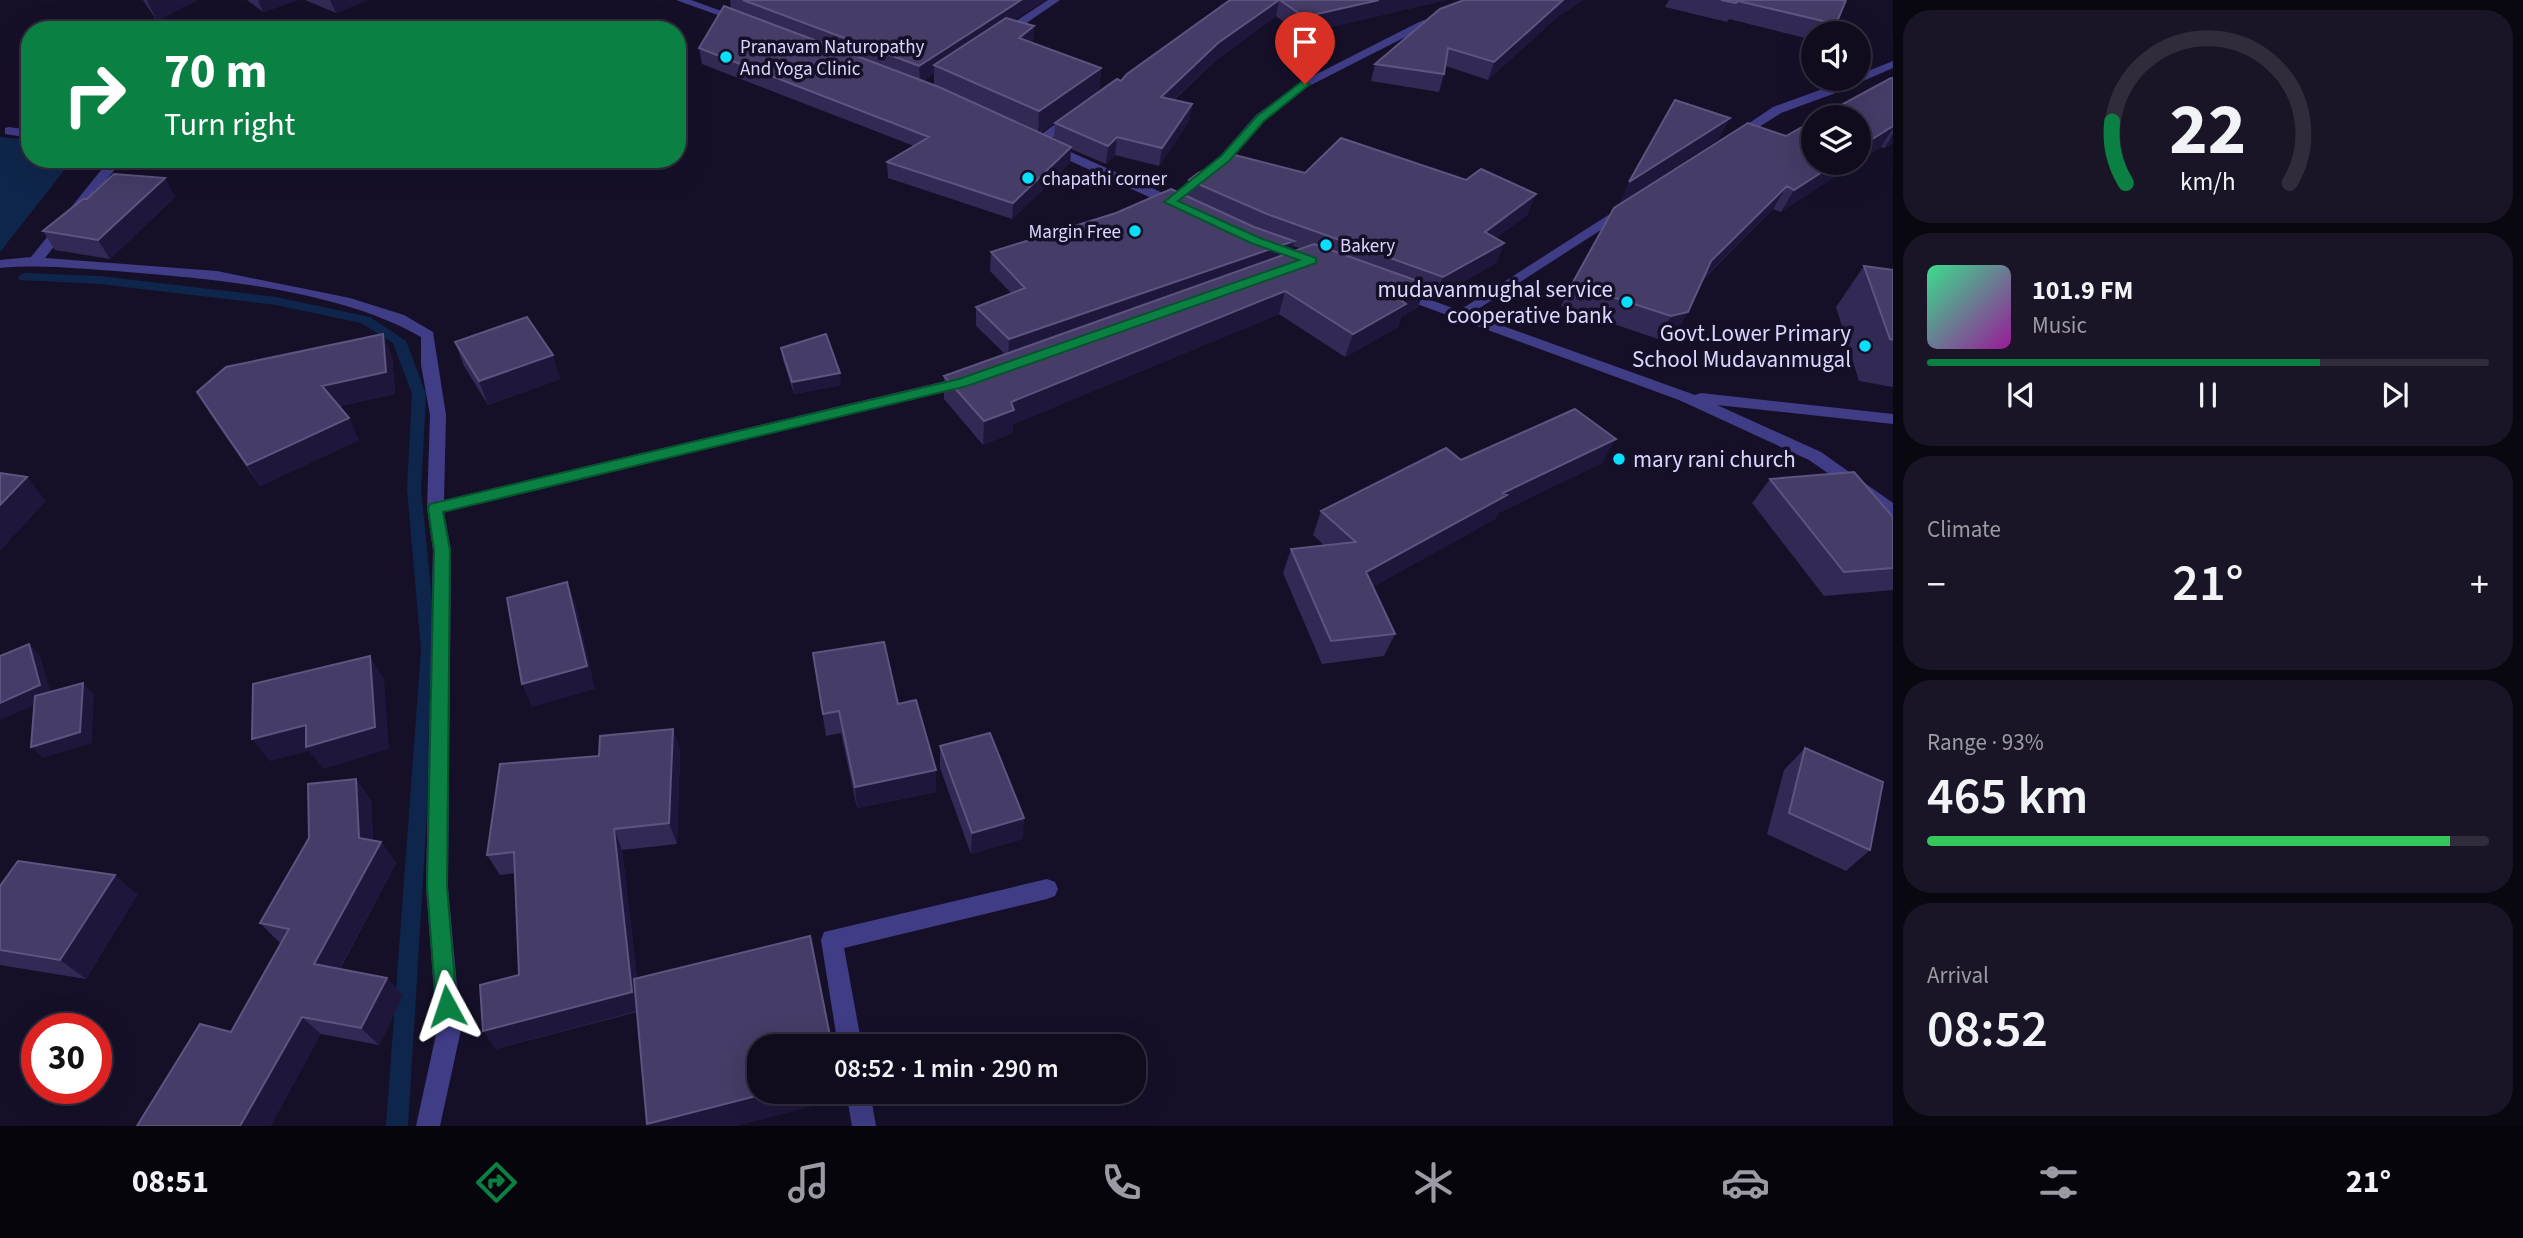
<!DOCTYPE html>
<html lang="en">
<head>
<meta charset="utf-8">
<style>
	:root { --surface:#100c1e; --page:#191527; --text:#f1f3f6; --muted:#9c9ba4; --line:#302c3c; --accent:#0b8043 }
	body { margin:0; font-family:"Source Sans 3",sans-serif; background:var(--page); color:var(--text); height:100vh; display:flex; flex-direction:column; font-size:26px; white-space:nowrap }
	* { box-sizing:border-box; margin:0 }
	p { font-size:23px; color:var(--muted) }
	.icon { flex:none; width:38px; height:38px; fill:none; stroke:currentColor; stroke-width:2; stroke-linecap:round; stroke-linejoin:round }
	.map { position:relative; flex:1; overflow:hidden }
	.side { display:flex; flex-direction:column; gap:10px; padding:10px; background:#090710; width:630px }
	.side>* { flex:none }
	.hud { position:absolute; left:21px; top:21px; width:665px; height:147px; border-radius:28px; box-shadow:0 7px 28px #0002,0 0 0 2px var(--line); background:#0b8043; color:#fff; overflow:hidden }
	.fabs { position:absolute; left:1801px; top:21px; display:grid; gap:14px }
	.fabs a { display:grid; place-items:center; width:70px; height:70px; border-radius:50%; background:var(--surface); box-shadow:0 7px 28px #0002,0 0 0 2px var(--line); font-size:35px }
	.speed { position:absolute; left:21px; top:1013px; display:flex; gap:14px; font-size:35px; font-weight:700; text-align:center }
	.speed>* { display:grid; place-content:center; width:91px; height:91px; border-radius:50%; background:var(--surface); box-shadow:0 7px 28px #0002,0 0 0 2px var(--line); line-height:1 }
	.speed .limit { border:10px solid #d22; background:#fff; color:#111 }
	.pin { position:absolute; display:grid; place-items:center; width:60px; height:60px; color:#fff; margin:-72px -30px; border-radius:50% 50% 50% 0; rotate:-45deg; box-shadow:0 0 7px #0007 }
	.pin .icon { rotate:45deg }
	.me { position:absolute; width:77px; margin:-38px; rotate:355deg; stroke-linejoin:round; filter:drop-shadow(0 0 5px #0008) }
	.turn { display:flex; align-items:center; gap:24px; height:147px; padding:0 28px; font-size:32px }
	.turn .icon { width:91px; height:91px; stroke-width:2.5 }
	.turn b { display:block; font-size:49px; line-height:60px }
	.big { font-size:52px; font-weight:600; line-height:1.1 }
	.side .widget { flex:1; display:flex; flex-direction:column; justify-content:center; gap:10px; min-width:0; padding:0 24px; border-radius:28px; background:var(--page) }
	.side .dial { align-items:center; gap:0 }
	.dial svg { height:182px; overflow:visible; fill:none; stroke:var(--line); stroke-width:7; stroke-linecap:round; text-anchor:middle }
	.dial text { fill:var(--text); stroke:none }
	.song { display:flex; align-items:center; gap:21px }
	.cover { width:84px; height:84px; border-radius:10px; background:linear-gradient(135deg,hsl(150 70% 55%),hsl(300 70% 35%)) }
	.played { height:7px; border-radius:4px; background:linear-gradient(90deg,var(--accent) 70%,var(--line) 70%) }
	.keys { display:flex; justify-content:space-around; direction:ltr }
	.heat { display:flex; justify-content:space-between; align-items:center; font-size:38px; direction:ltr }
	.charge { height:10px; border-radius:5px; background:linear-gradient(90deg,#34c759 93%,var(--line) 0) }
	.trip { position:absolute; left:747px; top:1034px; width:399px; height:70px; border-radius:28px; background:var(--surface); box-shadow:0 7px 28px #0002,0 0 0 2px var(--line); font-weight:600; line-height:70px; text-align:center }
	.dock { display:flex; height:112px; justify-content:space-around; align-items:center; background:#06050c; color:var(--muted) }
	.dock .icon { width:49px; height:49px }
	.dock .on { color:var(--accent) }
	.dock b { font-size:32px; color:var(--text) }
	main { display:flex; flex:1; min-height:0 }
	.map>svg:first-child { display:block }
	.water { fill:#0f264c }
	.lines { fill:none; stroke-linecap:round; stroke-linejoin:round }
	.stream { fill:#0f264c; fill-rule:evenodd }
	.minor { fill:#403c86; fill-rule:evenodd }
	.tertiary { fill:#403c86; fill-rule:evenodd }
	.wall { fill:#332955; fill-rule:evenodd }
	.shaded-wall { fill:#1f173b }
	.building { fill:#453c67; stroke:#5d547f; stroke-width:2 }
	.route { fill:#0b8043; stroke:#07532c; stroke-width:2 }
	.poi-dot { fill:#07dffb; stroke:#151028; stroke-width:2.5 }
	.labels { text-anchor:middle; stroke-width:7; stroke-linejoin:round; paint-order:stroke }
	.far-poi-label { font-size:19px; fill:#dcd7fe; stroke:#151028; text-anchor:start }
	.poi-label { font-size:23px; fill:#dcd7fe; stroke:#151028; text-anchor:end }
</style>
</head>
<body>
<main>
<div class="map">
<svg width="1893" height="1126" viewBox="0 0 1893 1126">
	<rect width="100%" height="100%" fill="#151028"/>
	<path class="water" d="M 0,137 L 30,140 L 30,159 L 73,159 L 0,252 Z"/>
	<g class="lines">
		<path class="stream" d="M 24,273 L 100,276 L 276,297 L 370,317 L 406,341 L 426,394 L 421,489 L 437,650 L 408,1126 L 386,1126 L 421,650 L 407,489 L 412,394 L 393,343 L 361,323 L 276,305 L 100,284 L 20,280 L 18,277 Z"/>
		<path class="minor" d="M 1048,0 L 1060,0 L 1006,37 L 998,37 L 998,33 Z
			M 1479,0 L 1494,0 L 1427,26 L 1309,86 L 1264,121 L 1229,161 L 1175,205 L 1165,205 L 1164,202 L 1221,155 L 1256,115 L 1301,82 L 1419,22 Z
			M 1893,61 L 1893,68 L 1833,94 L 1781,113 L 1737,141 L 1727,138 L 1773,107 L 1850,79 L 1858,79 L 1858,75 Z
			M 1069,114 L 1079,117 L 1043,145 L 1035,145 L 1035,139 Z
			M 9,127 L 30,130 L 30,138 L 5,134 L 5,128 Z
			M 110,159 L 123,159 L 45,258 L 217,271 L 350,298 L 404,315 L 433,332 L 446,415 L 444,500 L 966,376 L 974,381 L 966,386 L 444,512 L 451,550 L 448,887 L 461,1030 L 440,1126 L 416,1126 L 437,1030 L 426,887 L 433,550 L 427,508 L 430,415 L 421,365 L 421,337 C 342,291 218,279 127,272 C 84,269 43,264 0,268 L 0,260 L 31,257 Z
			M 1627,203 L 1632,204 L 1632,210 L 1464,318 L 1459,319 L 1452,315 Z
			M 1047,879 L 1055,882 L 1058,889 L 1055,896 L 1047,899 L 844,948 L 862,1046 L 838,1046 L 821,940 L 824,932 Z
			M 846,1092 L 870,1092 L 876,1126 L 852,1126 Z"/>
		<path class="tertiary" d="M 676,0 L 691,0 L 746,20 L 737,22 Z
			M 1048,142 L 1181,201 L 1182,204 L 1181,207 L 1171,207 L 1044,149 L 1044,143 Z
			M 1400,289 L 1695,395 L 1701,393 L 1893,414 L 1893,424 L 1717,405 L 1821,452 L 1893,503 L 1893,518 L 1809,460 L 1679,400 L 1395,296 L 1393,293 Z"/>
	</g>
	<path class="wall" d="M 143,0 L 197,0 L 157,21 Z
		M 247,0 L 298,0 L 263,12 Z
		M 305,0 L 367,0 L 336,13 Z
		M 730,0 L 1045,0 L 1014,20 L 1034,26 L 1033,43 L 1101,68 L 1099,91 L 1040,133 L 1054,139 L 1055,123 L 1121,81 L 1230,0 L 1446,0 L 1300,34 L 1276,16 L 1215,61 L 1174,100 L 1192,104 L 1189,121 L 1159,166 L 1115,155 L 1106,164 L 1071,149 L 1070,163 L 1012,219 L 888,178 L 887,162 L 914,146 L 702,64 L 699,48 L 731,8 ZM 934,73 L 934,85 L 922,81 Z
		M 1462,0 L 1583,0 L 1557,17 L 1488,80 L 1446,66 L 1444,74 L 1439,92 L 1371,81 L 1375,64 Z
		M 1669,0 L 1846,0 L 1831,33 L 1813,33 L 1813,40 L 1729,19 L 1727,22 L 1665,7 Z
		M 1893,78 L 1893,143 L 1884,148 L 1881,147 L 1858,162 L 1858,117 Z
		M 1813,163 L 1781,212 L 1773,209 L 1703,280 L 1688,312 L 1675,334 L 1658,339 L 1561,306 L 1572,284 Z
		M 1305,173 L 1528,214 L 1496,238 L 1504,243 L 1496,263 L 1435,298 L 1423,293 L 1418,307 L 1401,317 L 1398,327 L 1345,357 L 1279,314 L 1013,424 L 1012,433 L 983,445 L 944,399 L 944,376 L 1005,354 L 976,326 L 976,307 L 1011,293 L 990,271 L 991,252 L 1186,196 L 1189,180 ZM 1293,246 L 1300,248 L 1292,251 Z
		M 175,197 L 110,259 L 55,250 L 43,231 L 87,199 Z
		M 1864,266 L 1893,270 L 1893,387 L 1859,381 L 1836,307 Z
		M 455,342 L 560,379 L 488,405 L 464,366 Z
		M 781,348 L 841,385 L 794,394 L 783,360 Z
		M 392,356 L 395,394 L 339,406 L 359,440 L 260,486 L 210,414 L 197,392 Z
		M 1461,460 L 1602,463 L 1498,513 L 1495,519 L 1372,587 L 1395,634 L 1384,656 L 1322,664 L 1283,573 L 1291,549 L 1325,546 L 1313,535 L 1321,511 Z
		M 1770,479 L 1893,517 L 1893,590 L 1824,596 L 1752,503 Z
		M 813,653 L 898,704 L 936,770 L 936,792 L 857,808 L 841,733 L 826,736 Z
		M 673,729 L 680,751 L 677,844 L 622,850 L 637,978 L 842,1098 L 735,1126 L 649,1126 L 637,1012 L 496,1049 L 519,975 L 515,873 L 500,875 L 487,855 Z
		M 940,746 L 1024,818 L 1022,839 L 971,854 L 940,768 Z
		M 1805,748 L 1870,850 L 1846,871 L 1767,834 L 1784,770 Z
		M 356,779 L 371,801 L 373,841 L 381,842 L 396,863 L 340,969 L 387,978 L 403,996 L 379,1045 L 321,1034 L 231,1032 L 281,943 L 279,942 L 260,923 Z
		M 115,875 L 137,895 L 86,979 L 0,965 L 0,886 Z"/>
	<path class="shaded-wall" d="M 147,0 L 197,0 L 157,21 Z
		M 258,0 L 298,0 L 263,12 Z
		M 330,0 L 367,0 L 336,13 Z
		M 1021,0 L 1045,0 L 941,68 L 934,65 L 934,73 L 920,82 L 919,66 Z
		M 1279,0 L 1276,16 L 1215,61 L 1158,114 L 1161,97 L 1218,43 Z
		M 1379,0 L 1446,0 L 1300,34 L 1304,17 Z
		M 1563,0 L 1583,0 L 1557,17 L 1488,80 L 1494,62 Z
		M 1034,26 L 1033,48 L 1019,38 Z
		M 1101,68 L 1099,91 L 1038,134 L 1039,111 Z
		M 1192,104 L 1189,121 L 1159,166 L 1162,148 Z
		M 1730,118 L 1719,139 L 1619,204 L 1629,182 Z
		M 1893,126 L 1893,128 L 1881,147 L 1858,162 L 1858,148 Z
		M 1893,134 L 1893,143 L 1884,148 Z
		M 1117,137 L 1115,155 L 1106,164 L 1108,146 Z
		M 1071,147 L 1070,163 L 1012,219 L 1013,203 Z
		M 1836,163 L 1857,163 L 1781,212 L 1794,190 Z
		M 165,178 L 175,197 L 110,259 L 98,240 Z
		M 1787,186 L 1773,209 L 1698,284 L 1711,261 Z
		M 1536,194 L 1528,214 L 1477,253 L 1485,232 Z
		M 1294,241 L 1290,260 L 1008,358 L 1009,339 Z
		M 1504,243 L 1496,263 L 1435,298 L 1443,277 Z
		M 1426,284 L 1418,307 L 1401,317 L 1398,327 L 1345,357 L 1353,334 L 1399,299 Z
		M 1285,291 L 1279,314 L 1013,424 L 1012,433 L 983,445 L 984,421 L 1011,402 Z
		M 1688,312 L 1675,334 L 1658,339 L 1671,316 Z
		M 383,334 L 392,356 L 395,394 L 333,407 L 322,386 Z
		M 553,355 L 560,379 L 488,405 L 479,381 Z
		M 840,373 L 841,385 L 794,394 L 792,382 Z
		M 349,418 L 359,440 L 260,486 L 247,465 Z
		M 1616,439 L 1602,463 L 1498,513 L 1495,519 L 1356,596 L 1366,572 L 1503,493 Z
		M 27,477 L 46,501 L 0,551 L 0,505 Z
		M 567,582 L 576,605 L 595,689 L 532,707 L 522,684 Z
		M 29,644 L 40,656 L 52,697 L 0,720 L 0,703 Z
		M 370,656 L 384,679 L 389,749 L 323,769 L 309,751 L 270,761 L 252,739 L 306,725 Z
		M 83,683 L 94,694 L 92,743 L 43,758 L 31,747 Z
		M 673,729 L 680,751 L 677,844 L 669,823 Z
		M 936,770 L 936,792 L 857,808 L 855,787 Z
		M 356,779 L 371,801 L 374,854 L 381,842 L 396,863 L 332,983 L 314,964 L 359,838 Z
		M 1024,818 L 1022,839 L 971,854 L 972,833 Z
		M 614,829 L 622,850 L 641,1010 L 496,1049 L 483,1031 Z
		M 115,875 L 137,895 L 86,979 L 60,960 Z
		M 387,978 L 403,996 L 379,1045 L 361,1028 Z
		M 302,1017 L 321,1034 L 271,1126 L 240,1126 Z
		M 772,1092 L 841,1092 L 842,1098 L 735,1126 L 649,1126 L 647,1124 Z"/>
	<path class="building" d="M 743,0 L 1021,0 L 919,66 Z
		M 1230,0 L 1279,0 L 1218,43 L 1161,97 L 1192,104 L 1162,148 L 1117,137 L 1108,146 L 1055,123 L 1117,79 L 1121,81 L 1127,74 Z
		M 1280,0 L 1379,0 L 1304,17 Z
		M 1464,0 L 1563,0 L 1494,62 L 1448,48 L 1444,74 L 1375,64 L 1440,9 Z
		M 1721,0 L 1846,0 L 1836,24 L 1738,1 L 1736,3 Z
		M 724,6 L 939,87 L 1071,147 L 1013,203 L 887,162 L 929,137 L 699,48 Z
		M 1006,18 L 1034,26 L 1019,38 L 1101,68 L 1039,111 L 934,65 Z
		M 1891,78 L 1893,78 L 1893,126 L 1858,148 L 1858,117 L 1819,117 Z
		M 1675,100 L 1730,118 L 1629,182 Z
		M 1813,121 L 1813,163 L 1836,163 L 1794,190 L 1787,186 L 1711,261 L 1688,312 L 1671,316 L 1572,284 L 1614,208 L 1748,123 L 1786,136 Z
		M 1341,138 L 1466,180 L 1481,169 L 1536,194 L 1485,232 L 1504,243 L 1443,277 L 1267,214 L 1189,180 L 1198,173 L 1235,155 L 1305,173 Z
		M 114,174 L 165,178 L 98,240 L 43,231 L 83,199 L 87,199 Z
		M 1171,189 L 1254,227 L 1294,241 L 1009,339 L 976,307 L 1025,288 L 991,252 L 1116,213 Z
		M 1314,244 L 1426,284 L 1399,299 L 1406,304 L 1353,334 L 1285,291 L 1011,402 L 1014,410 L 984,421 L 944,376 Z
		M 1864,266 L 1893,270 L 1893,340 L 1890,339 Z
		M 527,317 L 553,355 L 479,381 L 455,342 Z
		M 383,334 L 386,372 L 322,386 L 349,418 L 247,465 L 197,392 L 226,367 Z
		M 826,334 L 840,373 L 792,382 L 781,348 Z
		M 1575,409 L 1616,439 L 1503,493 L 1507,495 L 1366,572 L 1395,634 L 1331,641 L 1291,549 L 1356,542 L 1321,511 L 1446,448 L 1461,460 Z
		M 1854,472 L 1893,517 L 1893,568 L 1844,572 L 1770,479 Z
		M 0,473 L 27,477 L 0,505 Z
		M 567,582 L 587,666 L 522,684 L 507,598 Z
		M 884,642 L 898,704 L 916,700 L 936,770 L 855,787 L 839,711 L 823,714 L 813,653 Z
		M 29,644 L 40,685 L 0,703 L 0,656 Z
		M 370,656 L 375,727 L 306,747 L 306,725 L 252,739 L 253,684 Z
		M 83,683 L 80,732 L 31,747 L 35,696 Z
		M 673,729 L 669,823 L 614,829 L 632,992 L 483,1031 L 480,985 L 519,975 L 514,852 L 487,855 L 500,764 L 599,756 L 600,736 Z
		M 990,733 L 1024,818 L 972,833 L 940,746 Z
		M 1805,748 L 1883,782 L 1870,850 L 1789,813 Z
		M 356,779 L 359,838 L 381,842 L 314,964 L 387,978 L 361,1028 L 302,1017 L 240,1126 L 137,1126 L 200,1024 L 231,1032 L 289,929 L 260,923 L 309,838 L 308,784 Z
		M 18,861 L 115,875 L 60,960 L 0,950 L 0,886 Z
		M 810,936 L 832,1046 L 760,1046 L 760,1092 L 772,1092 L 647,1124 L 634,979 Z"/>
	<path class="route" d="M 1301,82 L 1310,84 L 1264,121 L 1229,161 L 1178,201 L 1260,238 L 1316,258 L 1316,263 L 967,386 L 443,512 L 450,550 L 447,887 L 457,1006 L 454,1014 L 447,1017 L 440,1014 L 436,1006 L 427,887 L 434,550 L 428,508 L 430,504 L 959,379 L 1299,260 L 1251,243 L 1164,202 L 1221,156 L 1257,116 Z"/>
	<g class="poi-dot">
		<circle cx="726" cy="57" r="7"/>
		<circle cx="1028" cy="178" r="7"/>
		<circle cx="1135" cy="231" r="7"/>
		<circle cx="1326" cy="245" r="7"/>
		<circle cx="1627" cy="302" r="7"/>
		<circle cx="1865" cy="346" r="7"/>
		<circle cx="1619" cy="459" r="7"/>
	</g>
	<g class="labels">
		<g class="far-poi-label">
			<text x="740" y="53">Pranavam Naturopathy<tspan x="740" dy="22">And Yoga Clinic</tspan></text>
			<text x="1042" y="185">chapathi corner</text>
			<text x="1121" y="238" text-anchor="end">Margin Free</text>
			<text x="1340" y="252">Bakery</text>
		</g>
		<g class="poi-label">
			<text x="1613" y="297">mudavanmughal service<tspan x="1613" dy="26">cooperative bank</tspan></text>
			<text x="1851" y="341">Govt.Lower Primary<tspan x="1851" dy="26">School Mudavanmugal</tspan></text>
			<text x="1633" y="467" text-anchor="start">mary rani church</text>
		</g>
	</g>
</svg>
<div class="fabs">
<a><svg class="icon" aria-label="sound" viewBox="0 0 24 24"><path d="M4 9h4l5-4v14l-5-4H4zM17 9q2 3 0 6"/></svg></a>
<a><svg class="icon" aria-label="layers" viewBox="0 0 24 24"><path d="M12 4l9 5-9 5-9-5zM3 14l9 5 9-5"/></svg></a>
</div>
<div class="speed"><div class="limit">30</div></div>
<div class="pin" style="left:1305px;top:84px;background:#d93025"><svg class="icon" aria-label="arrive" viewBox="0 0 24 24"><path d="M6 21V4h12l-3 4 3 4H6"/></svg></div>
<svg class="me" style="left:447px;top:1006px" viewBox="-20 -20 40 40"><path d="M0-17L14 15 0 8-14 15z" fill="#0b8043" stroke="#fff" stroke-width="4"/></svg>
<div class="trip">08:52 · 1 min · 290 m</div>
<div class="hud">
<div class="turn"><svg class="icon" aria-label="right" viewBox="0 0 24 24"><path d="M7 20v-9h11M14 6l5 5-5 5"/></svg><div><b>70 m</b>Turn right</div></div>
</div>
</div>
<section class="side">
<div class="widget dial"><svg viewBox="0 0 100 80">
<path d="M14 69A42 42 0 1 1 86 69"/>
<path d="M14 69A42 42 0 0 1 8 42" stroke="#0b8043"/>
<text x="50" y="56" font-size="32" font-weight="700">22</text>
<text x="50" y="72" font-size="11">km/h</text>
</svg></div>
<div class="widget">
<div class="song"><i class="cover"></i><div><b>101.9 FM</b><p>Music</p></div></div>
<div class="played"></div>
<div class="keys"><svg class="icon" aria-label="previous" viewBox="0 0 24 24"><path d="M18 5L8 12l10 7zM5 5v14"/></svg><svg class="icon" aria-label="pause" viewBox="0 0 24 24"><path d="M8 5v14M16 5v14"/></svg><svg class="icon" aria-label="next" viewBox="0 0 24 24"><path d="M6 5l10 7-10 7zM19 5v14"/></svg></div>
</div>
<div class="widget"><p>Climate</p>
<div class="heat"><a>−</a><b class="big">21°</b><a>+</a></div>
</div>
<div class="widget"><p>Range · 93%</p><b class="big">465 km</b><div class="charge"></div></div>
<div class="widget"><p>Arrival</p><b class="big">08:52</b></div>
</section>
</main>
<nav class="dock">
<b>08:51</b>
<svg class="icon on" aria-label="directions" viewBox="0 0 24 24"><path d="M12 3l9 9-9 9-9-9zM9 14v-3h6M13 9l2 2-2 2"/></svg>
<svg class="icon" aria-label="music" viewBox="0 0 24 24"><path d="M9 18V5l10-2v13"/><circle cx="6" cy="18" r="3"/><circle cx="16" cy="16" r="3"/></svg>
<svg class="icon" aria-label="phone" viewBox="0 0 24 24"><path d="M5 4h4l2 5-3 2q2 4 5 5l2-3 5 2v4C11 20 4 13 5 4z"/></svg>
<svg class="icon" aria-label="climate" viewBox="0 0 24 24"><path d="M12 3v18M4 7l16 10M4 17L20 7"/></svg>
<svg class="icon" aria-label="car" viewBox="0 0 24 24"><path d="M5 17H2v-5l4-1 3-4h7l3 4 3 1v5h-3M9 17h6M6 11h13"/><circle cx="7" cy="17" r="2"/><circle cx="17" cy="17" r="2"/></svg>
<svg class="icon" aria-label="filters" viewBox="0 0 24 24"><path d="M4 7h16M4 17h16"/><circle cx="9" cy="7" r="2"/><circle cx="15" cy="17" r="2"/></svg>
<b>21°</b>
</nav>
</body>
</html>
